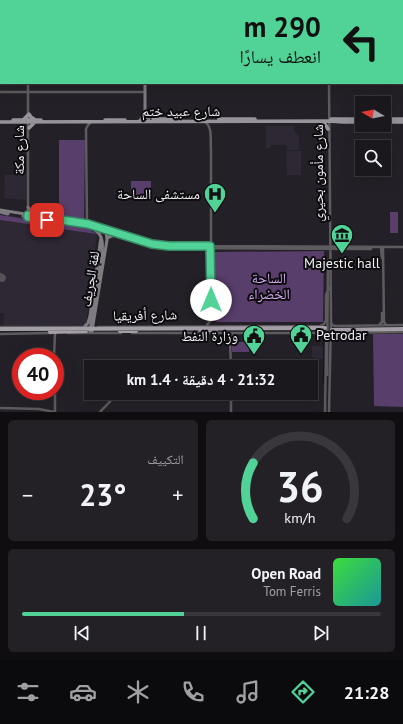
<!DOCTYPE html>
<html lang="ar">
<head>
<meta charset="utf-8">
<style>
	:root { --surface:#1b181d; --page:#242126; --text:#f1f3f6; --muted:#a0a0a4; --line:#39373b; --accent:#51d398 }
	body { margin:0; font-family:"PT Sans","Noto Naskh Arabic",sans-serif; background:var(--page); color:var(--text); direction:rtl; height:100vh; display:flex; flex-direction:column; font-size:15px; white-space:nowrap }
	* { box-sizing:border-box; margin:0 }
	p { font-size:13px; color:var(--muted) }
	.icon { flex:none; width:22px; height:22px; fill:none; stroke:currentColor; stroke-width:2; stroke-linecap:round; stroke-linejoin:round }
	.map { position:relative; height:412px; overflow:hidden; direction:ltr }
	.sheet { display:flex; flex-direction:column; gap:8px; padding:8px; background:#0f0d10; flex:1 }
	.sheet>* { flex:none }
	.top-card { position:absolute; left:0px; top:0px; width:403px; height:84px; box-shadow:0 4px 16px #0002,0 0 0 1px var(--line); direction:rtl; background:#51d398; color:#111; overflow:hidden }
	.needle { width:26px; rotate:279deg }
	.controls { position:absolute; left:355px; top:96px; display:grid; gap:8px }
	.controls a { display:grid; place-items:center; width:36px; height:36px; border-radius:0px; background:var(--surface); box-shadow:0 4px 16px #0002,0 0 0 1px var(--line); font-size:20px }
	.speed { position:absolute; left:12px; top:348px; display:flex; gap:8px; font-size:20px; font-weight:700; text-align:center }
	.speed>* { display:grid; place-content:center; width:52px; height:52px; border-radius:50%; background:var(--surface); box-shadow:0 4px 16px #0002,0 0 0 1px var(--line); line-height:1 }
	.speed .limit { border:6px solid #d22; background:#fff; color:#111 }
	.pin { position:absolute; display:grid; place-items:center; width:34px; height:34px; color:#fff; margin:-17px; border-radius:8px; box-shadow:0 2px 6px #0006 }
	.me { position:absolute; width:44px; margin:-22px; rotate:0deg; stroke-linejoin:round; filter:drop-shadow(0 0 3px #0008) }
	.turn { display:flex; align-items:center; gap:14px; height:84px; padding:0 16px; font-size:18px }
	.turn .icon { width:52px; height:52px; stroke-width:2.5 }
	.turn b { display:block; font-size:28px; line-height:34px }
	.big { font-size:30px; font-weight:700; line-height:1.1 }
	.sheet .tile { flex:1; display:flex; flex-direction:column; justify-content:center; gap:6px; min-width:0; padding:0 14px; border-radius:6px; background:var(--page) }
	.sheet .dial { align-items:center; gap:0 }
	.dial svg { height:104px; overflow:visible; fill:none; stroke:var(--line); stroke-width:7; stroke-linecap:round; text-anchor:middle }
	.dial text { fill:var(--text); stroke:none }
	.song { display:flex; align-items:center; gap:12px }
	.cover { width:48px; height:48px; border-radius:6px; background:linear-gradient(135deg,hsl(120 70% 55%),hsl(180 70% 35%)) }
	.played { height:4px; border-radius:2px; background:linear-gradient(90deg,var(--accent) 45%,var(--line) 45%) }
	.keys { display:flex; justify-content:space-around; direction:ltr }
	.heat { display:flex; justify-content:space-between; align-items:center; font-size:22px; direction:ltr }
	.sheet .tiles { flex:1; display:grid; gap:8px; grid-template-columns:1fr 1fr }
	.tile:last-child { grid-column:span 2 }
	.trip { position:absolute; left:84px; top:360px; width:234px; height:40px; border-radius:0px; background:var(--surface); box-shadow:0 4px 16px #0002,0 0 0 1px var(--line); font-weight:700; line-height:40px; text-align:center; direction:rtl }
	.menu { display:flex; height:64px; justify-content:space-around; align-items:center; background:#0b0a0c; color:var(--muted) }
	.menu .icon { width:28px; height:28px }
	.menu .selected { color:var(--accent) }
	.menu b { font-size:18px; color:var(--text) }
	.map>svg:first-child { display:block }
	.built { fill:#2e2734 }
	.green { fill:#583e6a }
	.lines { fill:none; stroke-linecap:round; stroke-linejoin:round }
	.stream { stroke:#150024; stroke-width:1 }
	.runway { stroke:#555158; stroke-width:8 }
	.tertiary { stroke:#5d5b5e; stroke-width:2.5 }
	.secondary { stroke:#7e7b81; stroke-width:3 }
	.primary { stroke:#98939b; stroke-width:3.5 }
	.trunk { stroke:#a49ea7; stroke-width:4 }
	.route-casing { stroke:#358963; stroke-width:10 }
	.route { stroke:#51d398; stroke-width:7 }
	.labels { text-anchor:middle; stroke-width:4; stroke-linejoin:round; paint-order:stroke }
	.street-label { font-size:14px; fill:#f0edf2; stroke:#0c0b0e }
	.poi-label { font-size:14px; fill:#f0edf2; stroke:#0c0b0e; text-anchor:end }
	.park-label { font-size:14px; fill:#d6abf5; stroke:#0c0b0e }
</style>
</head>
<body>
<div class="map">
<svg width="403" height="412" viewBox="0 0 403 412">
	<rect width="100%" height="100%" fill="#242027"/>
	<path class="built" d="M 266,126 L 294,126 L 294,132 L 299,136 L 299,150 L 287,150 L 287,145 L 271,145 L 270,148 L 266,148 Z
		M 286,151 L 301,151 L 301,175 L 287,175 Z
		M 5,175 L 26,175 L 26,200 L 4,198 Z
		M 0,214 L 89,228 L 97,234 L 86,325 L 3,326 L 4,313 L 0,313 L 0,220 L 96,234 L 5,216 L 0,215 Z
		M 312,346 L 324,346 L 323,359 L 312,358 Z"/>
	<path class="green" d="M 59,140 L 85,140 L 84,224 L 59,217 Z
		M 131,181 L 151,181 L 151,195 L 131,195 Z
		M 390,212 L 398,212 L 398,233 L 390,233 Z
		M 0,215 L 89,229 L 96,234 L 0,220 Z
		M 324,251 L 323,322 L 217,322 L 214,319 L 214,252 Z
		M 373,334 L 403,334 L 403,407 L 374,406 Z
		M 232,342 L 249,342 L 249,352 L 232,352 Z"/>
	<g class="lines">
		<path class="stream" d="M 324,339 L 324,383"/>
		<path class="runway" d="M 0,277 L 2,278"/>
		<path class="tertiary" d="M 28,0 L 28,1
			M 329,1 L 329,0
			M 0,47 L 1,47
			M 329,83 L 331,321 L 329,412
			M 0,92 L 145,92
			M 205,122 C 213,127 210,141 211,150 L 211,307 L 210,321 L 207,325
			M 28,216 L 28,83
			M 87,224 L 86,129 L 88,125 L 91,122
			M 106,230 L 147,243 L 169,246 L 403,247
			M 107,232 L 146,245 L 169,248 L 371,249
			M 381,249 L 382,258
			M 383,249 L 384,322 L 386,325
			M 331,322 L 332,325 L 335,326 L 403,325
			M 379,325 L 382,322 L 382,313
			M 0,327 L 91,327
			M 98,327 L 320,326 L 324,324 L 326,320 L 326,295 L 329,288
			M 68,333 L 121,333
			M 132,333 L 325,333 L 403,332
			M 0,334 L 51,333
			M 54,357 L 55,334
			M 231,367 L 230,341 L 233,333
			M 327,375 L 328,260
			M 55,391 L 55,412
			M 0,408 L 39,409 L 54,412
			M 100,412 L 118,393
			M 231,412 L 231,393
			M 325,412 L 326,341"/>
		<path class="secondary" d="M 143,0 L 143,1
			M 145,83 L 145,113 L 146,117 L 149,119
			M 140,120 L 142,118 L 143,113
			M 28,207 L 30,211 L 33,215
			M 0,210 L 88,224 L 106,230 L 107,240 L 92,331
			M 0,212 L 8,214
			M 23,216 L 40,219
			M 83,225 C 105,230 104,243 101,262
			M 96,229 L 107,232
			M 107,238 L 114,235
			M 85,326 L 88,323 L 90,316 L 101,237
			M 90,331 L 100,267"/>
		<path class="primary" d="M 24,119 L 29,114 L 31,117 L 34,119
			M 153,119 L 181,119
			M 219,119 L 255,119
			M 331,119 L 362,119
			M 384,119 L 403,119
			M 13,120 L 41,120
			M 105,120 L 125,120
			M 0,122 L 329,121 L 343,122 L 362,122
			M 322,122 L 325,124 L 328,129
			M 384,122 L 403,122
			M 29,128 L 35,122"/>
		<path class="trunk" d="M 0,329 L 325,328
			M 200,330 L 216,330
			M 332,330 L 403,329
			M 120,331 L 136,331
			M 50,332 L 86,331"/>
	</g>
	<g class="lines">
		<g class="route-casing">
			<path id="route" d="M 47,220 L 28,217 L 28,215 L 88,224 L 152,244 L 169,246 L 210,246 L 211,300"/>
		</g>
		<use href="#route" class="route"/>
	</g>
	<defs>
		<g id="hospital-pin" transform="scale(1.15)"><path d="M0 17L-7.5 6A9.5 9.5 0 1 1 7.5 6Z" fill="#51d398" stroke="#0c0b0e"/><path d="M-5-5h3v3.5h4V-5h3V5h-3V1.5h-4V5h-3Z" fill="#111"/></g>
		<g id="museum-pin" transform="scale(1.15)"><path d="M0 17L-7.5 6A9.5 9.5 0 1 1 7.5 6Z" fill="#51d398" stroke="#0c0b0e"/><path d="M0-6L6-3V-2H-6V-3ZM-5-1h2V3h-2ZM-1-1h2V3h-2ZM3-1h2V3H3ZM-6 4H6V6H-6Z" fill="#111"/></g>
		<g id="civic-pin" transform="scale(1.15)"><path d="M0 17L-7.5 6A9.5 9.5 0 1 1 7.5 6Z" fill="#51d398" stroke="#0c0b0e"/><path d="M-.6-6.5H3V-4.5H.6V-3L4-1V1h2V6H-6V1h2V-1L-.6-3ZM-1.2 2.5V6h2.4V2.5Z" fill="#111"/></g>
	</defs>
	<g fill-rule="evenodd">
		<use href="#hospital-pin" x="215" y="194"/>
		<use href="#museum-pin" x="342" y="235"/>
		<use href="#civic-pin" x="301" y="335"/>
		<use href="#civic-pin" x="254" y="336"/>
	</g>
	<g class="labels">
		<g class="street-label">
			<text x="181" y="116">شارع عبيد ختم</text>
			<text transform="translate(19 150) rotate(-90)" y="5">شارع مكة</text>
			<text transform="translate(318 173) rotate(-90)" y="5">شارع مأمون بحيري</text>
			<text transform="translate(90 279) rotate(-81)" y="5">لفة الجريف</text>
			<text transform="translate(145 315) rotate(-1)" y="5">شارع أفريقيا</text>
		</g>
		<g class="poi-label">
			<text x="200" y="199">مستشفى الساحة</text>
			<text x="342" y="268" text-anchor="middle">Majestic hall</text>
			<text x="316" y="340" text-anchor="start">Petrodar</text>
			<text x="238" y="341">وزارة النفط</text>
		</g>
		<g class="park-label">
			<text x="269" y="283">الساحة<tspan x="269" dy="16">الخضراء</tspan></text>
		</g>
	</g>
</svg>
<div class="controls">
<a><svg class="needle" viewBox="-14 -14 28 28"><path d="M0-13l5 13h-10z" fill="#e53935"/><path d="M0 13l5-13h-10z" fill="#a0a0a4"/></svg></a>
<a><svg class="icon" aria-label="search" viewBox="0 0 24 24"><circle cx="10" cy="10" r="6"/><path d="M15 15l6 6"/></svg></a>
</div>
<div class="speed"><div class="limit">40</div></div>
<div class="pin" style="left:47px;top:220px;background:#d93025"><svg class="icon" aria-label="arrive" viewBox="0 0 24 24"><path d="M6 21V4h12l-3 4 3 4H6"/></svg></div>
<svg class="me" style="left:211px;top:300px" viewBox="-20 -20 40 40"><circle r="19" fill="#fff"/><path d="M0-13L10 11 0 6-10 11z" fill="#51d398"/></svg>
<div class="trip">21:32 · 4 دقيقة · 1.4 km</div>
<div class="top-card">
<div class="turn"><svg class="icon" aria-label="left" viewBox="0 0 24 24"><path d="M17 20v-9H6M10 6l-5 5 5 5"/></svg><div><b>290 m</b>انعطف يسارًا</div></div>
</div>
</div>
<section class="sheet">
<div class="tiles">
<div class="tile dial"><svg viewBox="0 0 100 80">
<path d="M14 69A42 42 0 1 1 86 69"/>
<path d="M14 69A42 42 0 0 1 14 26" stroke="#51d398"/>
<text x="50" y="56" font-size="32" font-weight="700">36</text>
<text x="50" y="72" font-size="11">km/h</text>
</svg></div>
<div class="tile"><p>التكييف</p>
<div class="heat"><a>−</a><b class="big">23°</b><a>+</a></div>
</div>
<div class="tile">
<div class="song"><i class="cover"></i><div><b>Open Road</b><p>Tom Ferris</p></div></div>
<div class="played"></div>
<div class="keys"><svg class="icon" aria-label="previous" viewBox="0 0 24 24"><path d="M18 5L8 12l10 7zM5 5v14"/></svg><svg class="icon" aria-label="pause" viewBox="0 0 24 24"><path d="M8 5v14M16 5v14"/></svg><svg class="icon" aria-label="next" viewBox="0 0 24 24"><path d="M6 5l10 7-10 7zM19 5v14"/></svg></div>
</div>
</div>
</section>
<nav class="menu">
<b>21:28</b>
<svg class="icon selected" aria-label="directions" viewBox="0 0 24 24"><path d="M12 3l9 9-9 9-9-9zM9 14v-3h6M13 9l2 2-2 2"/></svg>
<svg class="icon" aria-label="music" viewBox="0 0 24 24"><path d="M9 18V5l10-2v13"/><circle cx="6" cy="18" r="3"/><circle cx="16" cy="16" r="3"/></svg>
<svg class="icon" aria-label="phone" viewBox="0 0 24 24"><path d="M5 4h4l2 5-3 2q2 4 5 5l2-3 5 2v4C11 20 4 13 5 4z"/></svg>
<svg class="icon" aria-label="climate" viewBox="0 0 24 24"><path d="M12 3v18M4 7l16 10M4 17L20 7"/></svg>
<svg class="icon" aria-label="car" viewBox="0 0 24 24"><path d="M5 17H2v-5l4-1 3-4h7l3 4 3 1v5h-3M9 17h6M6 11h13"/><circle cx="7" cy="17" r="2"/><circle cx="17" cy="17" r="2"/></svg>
<svg class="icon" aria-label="filters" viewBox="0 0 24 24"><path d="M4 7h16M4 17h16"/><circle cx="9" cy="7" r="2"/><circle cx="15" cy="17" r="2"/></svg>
</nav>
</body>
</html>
